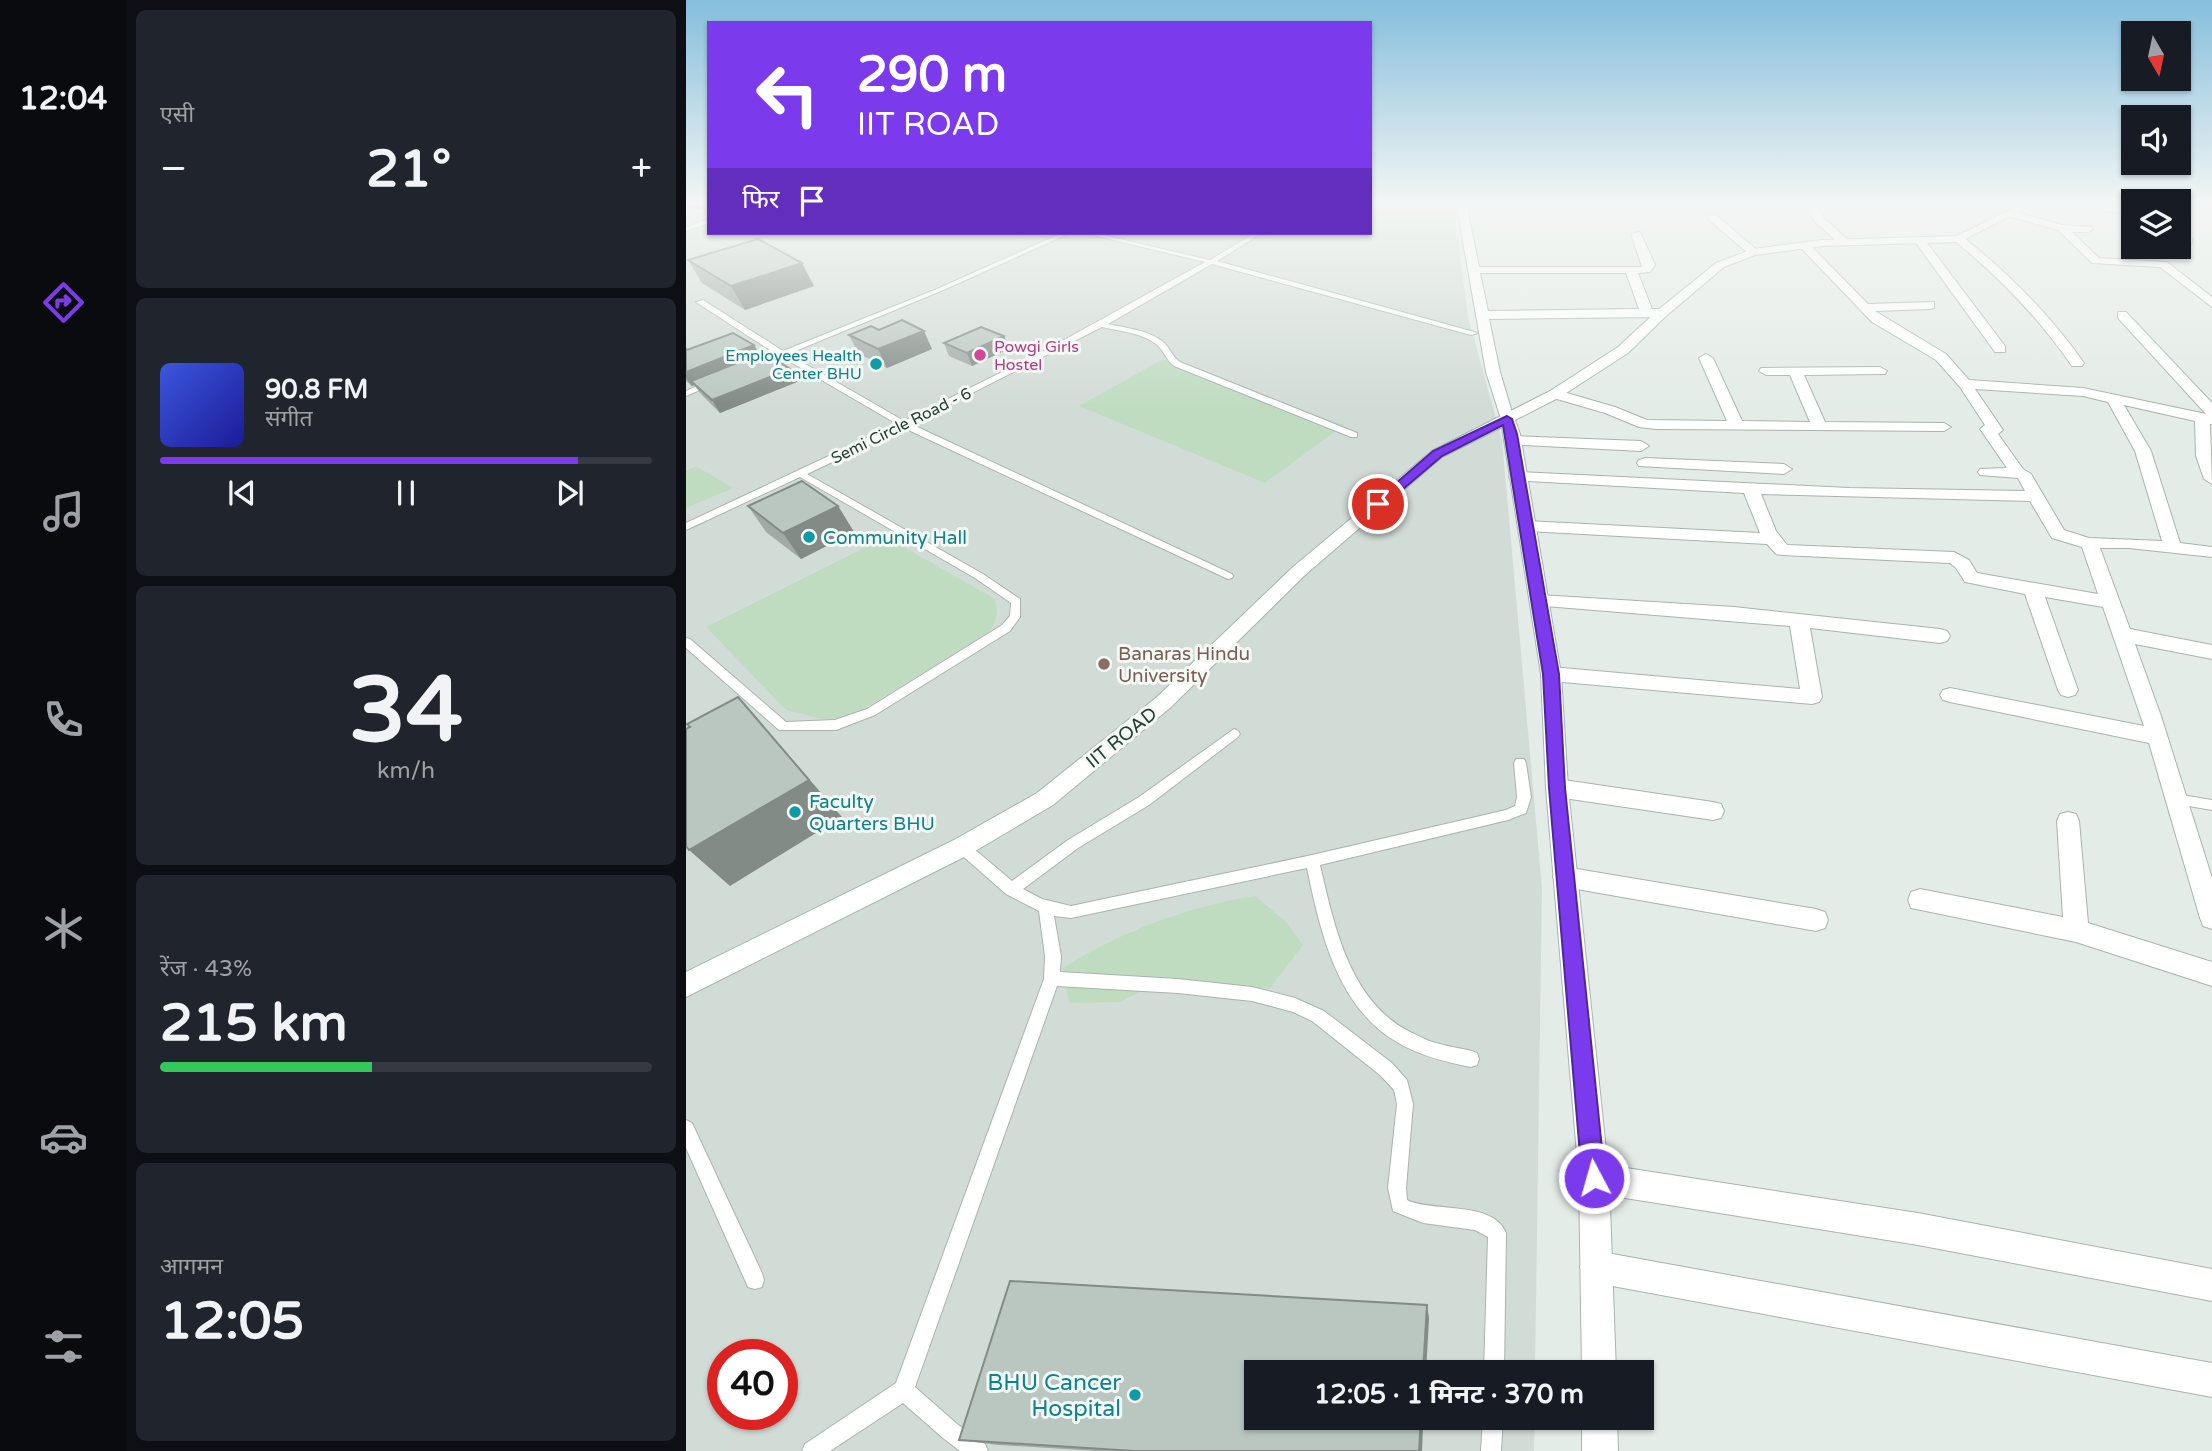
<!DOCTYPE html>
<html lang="hi">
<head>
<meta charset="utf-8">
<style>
	:root { --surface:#171b24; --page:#20242c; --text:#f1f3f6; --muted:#9ea1a6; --line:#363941; --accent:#7c3aed }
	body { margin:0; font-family:"Varela Round","Noto Sans Devanagari",sans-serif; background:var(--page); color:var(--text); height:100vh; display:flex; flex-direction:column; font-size:26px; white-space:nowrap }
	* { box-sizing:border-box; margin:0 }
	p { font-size:23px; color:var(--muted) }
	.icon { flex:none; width:38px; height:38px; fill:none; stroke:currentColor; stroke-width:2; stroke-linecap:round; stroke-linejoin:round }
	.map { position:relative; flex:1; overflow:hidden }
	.details { display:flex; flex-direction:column; gap:10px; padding:10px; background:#0d0f14; width:560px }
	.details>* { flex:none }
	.guide { position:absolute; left:21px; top:21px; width:665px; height:214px; border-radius:0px; box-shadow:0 2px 5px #0004; background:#7c3aed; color:#fff; overflow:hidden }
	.needle { width:46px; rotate:171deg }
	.tools { position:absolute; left:1435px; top:21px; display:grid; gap:14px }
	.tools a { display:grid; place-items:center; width:70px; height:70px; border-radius:0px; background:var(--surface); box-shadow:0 2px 5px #0004; font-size:35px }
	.speed { position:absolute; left:21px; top:1339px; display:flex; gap:14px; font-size:35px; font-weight:700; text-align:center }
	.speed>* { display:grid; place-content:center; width:91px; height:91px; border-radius:50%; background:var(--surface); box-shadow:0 2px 5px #0004; line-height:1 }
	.speed .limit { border:10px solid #d22; background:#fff; color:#111 }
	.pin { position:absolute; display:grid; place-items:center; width:60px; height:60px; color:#fff; margin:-30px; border:4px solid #fff; border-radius:50%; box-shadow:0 2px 7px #0007 }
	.me { position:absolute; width:77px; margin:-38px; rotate:354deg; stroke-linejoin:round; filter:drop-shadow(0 0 5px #0008) }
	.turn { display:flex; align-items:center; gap:24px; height:147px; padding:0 35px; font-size:32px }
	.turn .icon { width:91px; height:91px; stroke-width:2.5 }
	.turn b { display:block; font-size:49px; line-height:60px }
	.then { display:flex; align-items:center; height:66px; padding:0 35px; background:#0003; gap:14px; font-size:26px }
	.big { font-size:52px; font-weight:700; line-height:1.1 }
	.details .widget { flex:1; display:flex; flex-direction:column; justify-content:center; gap:10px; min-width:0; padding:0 24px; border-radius:10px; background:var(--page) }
	.details .dial { align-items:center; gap:0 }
	.dial b { font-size:91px; line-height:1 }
	.song { display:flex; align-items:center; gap:21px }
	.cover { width:84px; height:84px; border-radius:10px; background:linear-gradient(135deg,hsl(230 70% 55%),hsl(240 70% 35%)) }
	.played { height:7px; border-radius:4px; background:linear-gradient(90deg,var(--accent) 85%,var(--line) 85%) }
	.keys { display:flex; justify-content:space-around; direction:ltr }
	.heat { display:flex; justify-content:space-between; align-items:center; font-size:38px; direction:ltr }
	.charge { height:10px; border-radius:5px; background:linear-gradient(90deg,#34c759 43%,var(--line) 0) }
	.trip { position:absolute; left:558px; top:1360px; width:410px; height:70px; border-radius:0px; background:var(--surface); box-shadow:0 2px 5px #0004; font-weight:700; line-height:70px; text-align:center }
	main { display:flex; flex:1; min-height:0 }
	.menu { display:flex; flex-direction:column; width:126px; justify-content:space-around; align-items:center; background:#090b0e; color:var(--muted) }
	.menu .icon { width:49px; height:49px }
	.menu .active { color:var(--accent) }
	.menu b { font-size:32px; color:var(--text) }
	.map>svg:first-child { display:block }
	.built { fill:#d2dcd6; fill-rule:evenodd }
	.green { fill:#bfdcc1 }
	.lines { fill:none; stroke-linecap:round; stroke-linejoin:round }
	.lane-casing { stroke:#a7b4ad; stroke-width:2 }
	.street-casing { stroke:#a7b4ad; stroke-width:2 }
	.secondary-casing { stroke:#a3b7ad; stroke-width:2 }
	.lane { fill:#fff; fill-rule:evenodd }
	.street { fill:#fff; fill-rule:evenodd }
	.secondary { fill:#fff; fill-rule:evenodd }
	.wall { fill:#a0aba5 }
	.shaded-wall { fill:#828b86 }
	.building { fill:#bac7c0; stroke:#828b86; stroke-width:2 }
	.route { fill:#7c3aed; stroke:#51269a; stroke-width:2 }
	.hotel-dot { fill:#d1479c; stroke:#f5f9f6; stroke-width:2.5 }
	.culture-dot { fill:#0f9aa8; stroke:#f5f9f6; stroke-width:2.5 }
	.education-dot { fill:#8d6e63; stroke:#f5f9f6; stroke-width:2.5 }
	.labels { text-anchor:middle; stroke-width:6; stroke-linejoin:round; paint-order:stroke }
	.far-hotel-label { font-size:16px; fill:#b23c85; stroke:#f5f9f6; text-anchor:start }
	.far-culture-label { font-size:16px; fill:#0d838f; stroke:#f5f9f6; text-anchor:end }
	.far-street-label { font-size:16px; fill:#253d32; stroke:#f5f9f6 }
	.culture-label { font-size:19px; fill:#0d838f; stroke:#f5f9f6; text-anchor:start }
	.education-label { font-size:19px; fill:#785e54; stroke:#f5f9f6; text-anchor:start }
	.street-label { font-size:19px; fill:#253d32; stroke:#f5f9f6 }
	.near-culture-label { font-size:23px; fill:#0d838f; stroke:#f5f9f6; text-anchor:end }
</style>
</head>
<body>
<main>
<nav class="menu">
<b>12:04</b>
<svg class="icon active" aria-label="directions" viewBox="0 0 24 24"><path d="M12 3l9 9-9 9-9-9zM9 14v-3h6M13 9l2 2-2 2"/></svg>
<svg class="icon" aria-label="music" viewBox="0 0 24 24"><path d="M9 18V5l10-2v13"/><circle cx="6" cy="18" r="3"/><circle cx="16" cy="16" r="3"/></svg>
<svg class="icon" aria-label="phone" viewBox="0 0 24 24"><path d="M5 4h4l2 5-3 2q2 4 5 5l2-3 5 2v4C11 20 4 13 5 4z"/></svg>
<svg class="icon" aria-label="climate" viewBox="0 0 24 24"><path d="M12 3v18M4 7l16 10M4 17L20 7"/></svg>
<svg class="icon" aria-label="car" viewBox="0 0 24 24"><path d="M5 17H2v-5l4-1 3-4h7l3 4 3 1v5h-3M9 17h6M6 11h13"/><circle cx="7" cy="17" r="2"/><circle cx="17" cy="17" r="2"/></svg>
<svg class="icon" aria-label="filters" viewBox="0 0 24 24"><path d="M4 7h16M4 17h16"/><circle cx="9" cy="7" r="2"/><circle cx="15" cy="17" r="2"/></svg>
</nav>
<section class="details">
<div class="widget"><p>एसी</p>
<div class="heat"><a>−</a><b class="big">21°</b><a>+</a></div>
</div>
<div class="widget">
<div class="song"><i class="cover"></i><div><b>90.8 FM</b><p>संगीत</p></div></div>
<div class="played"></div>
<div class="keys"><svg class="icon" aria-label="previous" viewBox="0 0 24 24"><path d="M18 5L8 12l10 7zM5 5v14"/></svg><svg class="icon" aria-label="pause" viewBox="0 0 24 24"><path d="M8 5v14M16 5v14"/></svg><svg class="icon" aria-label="next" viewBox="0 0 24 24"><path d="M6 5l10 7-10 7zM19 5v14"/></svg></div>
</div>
<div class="widget dial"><b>34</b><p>km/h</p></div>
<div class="widget"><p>रेंज · 43%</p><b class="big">215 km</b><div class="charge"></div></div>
<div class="widget"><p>आगमन</p><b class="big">12:05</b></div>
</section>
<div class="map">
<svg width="1526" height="1451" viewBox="0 0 1526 1451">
	<rect width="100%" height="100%" fill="#e4ece7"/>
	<path class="built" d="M 0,203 L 23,203 L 23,233 L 684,233 L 684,203 L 767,203 L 782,317 L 816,440 L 856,888 L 849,1372 L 570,1372 L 570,1418 L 849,1418 L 848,1451 L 0,1451 ZM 37,1354 L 96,1354 L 96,1414 L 37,1414 Z"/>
	<path class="green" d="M 477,359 L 658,425 L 579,483 L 393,406 Z
		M 10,466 L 47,488 L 0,508 L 0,471 Z
		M 200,537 L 309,599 C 312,614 312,623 300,634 L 163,718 L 137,719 L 100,710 L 20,627 Z
		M 569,896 L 600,922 L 617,945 L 585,987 L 543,992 L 515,981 L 477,981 L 433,1002 L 383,1003 L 377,968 C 432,933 505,905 569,896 Z"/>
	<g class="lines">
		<g class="lane-casing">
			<path id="lane" d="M 23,219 L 23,223 L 0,231 L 0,227 Z
				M 376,233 L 384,233 L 255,291 L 102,354 L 218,421 L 360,350 L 519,262 L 398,233 L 408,233 L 524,260 L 569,233 L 576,233 L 531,261 L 792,333 L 785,335 L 526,264 L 422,324 C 439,328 462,330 476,341 C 484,347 486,357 494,362 L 671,433 L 671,437 L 665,437 L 488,366 C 480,360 478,350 470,344 C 456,333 433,331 416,327 L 225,424 L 546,574 L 547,576 L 546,578 L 542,579 L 218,428 L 121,474 L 297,574 L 334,599 L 334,617 L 324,631 L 189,715 L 150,730 L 93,730 L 0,648 L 0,638 L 4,639 L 100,722 L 149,720 L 181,709 L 316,625 L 324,616 L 325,603 L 289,578 L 114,477 L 0,530 L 0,523 L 211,424 L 96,357 L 89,358 L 88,356 L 90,354 L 10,302 L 17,300 L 97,351 L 251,289 Z
				M 23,381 L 30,383 L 0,396 L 0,391 Z
				M 548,729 L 552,731 L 554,734 L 552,737 L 463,805 L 392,848 L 337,889 L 356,899 L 385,906 L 626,855 L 820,810 L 829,806 L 831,797 L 828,763 L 830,759 L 838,759 L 840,763 L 845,797 L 840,813 L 822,820 L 634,865 C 648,925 663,1001 724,1032 C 733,1036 743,1042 754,1044 C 766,1048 779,1048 791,1053 L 793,1059 L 791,1065 L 785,1067 C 758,1062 732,1055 709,1041 C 650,1005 634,930 621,868 L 385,918 L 368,916 L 375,956 L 374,972 L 492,979 L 566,987 L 609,998 L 638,1011 L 706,1063 L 721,1080 L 727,1104 L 720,1188 L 721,1200 C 748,1213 807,1200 820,1233 L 818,1372 L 798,1372 L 802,1237 L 789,1230 L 737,1223 L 707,1211 L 702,1188 L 711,1104 L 708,1090 L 694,1075 L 626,1021 L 607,1012 L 566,1001 L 492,993 L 371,986 L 229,1387 L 271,1424 L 299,1444 L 302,1451 L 274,1451 L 257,1438 L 217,1403 L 144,1451 L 116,1451 L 119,1444 L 210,1383 L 358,979 L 359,956 L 353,911 L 320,894 L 271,851 L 269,847 L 271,843 L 276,841 L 281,843 L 326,881 L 382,840 L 453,797 Z
				M 1490,794 L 1526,800 L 1526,810 L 1485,803 L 1483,799 L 1485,795 Z
				M 0,1120 L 6,1123 L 76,1273 L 78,1280 L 76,1287 L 69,1289 L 62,1287 L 0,1148 Z
				M 797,1418 L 817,1418 L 815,1451 L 795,1451 Z"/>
		</g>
		<g class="street-casing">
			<path id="street" d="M 775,203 L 785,203 L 782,213 L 793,267 L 956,267 L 945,234 L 954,232 L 969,265 L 964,272 L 952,273 L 966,309 L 976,309 L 982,313 L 976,317 L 803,319 L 814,372 L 828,419 L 826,422 L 816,422 L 800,372 L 772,213 ZM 794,273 L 940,273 L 953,309 L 802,311 Z
				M 1120,203 L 1130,203 L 1138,218 L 1162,240 L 1162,244 L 1154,244 L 1129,222 Z
				M 1406,203 L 1447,208 L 1447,214 L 1417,211 Z
				M 1326,211 L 1376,225 L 1406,227 L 1407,229 L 1402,232 L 1386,232 L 1413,258 L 1481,262 L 1526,297 L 1526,307 L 1474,267 L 1406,263 L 1372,230 L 1322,216 L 1322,212 Z
				M 1022,215 L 1030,215 L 1071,250 L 1071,254 L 1063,254 L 1022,219 Z
				M 1493,230 L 1506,239 L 1506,243 L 1493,244 Z
				M 1269,237 L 1277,237 C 1323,274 1364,314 1398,363 L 1396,366 L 1386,366 C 1353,318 1314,278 1269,241 Z
				M 1230,239 L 1238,239 L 1319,346 L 1319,352 L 1309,352 L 1230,243 Z
				M 1114,243 L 1122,243 L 1182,304 L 1248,302 L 1248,308 L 1244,309 L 1189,311 L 1260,354 L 1283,380 L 1397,388 L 1520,414 L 1432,318 L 1432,312 L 1440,312 L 1526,403 L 1526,424 L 1524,424 L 1526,484 L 1518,479 L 1510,456 L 1509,421 L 1438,405 L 1465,451 L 1494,543 L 1526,547 L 1526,557 L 1443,548 L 1414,548 L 1444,629 L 1526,645 L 1526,659 L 1449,644 L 1475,716 L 1526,878 L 1526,929 L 1517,926 L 1514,918 L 1463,743 L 1264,702 L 1257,700 L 1254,695 L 1257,690 L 1264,688 L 1458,726 L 1417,607 L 1359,597 L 1392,690 L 1389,695 L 1382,697 L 1375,695 L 1372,690 L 1339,594 L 1279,582 L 1270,568 L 1264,563 L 1096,555 L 1090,554 L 1081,544 L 841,531 L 833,526 L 841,521 L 1074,533 L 1058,493 L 825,480 L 823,477 L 831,472 L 1163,488 L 1339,491 L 1332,478 L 1294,475 L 1292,472 L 1294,469 L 1321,468 L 1294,429 L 1299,425 L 1274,387 L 1250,360 L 1186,322 L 1114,247 ZM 1289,389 L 1397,396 L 1422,402 L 1449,451 L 1476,541 L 1403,538 L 1378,530 L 1345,474 L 1337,469 L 1312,434 L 1317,430 ZM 1075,494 L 1344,501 L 1366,538 L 1396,547 L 1412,594 L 1291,573 L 1283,560 L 1268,552 L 1101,545 L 1090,531 Z
				M 1020,354 L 1027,358 L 1056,421 L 1124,422 L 1104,375 L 1080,375 L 1073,371 L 1075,368 L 1194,367 L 1201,371 L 1199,374 L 1118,375 L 1139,422 L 1258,423 L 1265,427 L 1258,431 L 970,429 L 953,427 L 919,413 L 864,397 L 862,394 L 869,390 L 874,391 L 929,407 L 961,420 L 1041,421 L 1013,358 Z
				M 826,436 L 955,441 L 963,446 L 955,451 L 821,444 L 818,441 L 821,438 Z
				M 959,458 L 1098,464 L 1106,469 L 1098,474 L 953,466 L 951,463 L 953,460 Z
				M 854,595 L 1048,607 L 1254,629 L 1261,631 L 1264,636 L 1261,641 L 1254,643 L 1124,628 L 1136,697 L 1133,702 L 1126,704 L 865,681 L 858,679 L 855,674 L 858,669 L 865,667 L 1114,689 L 1104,626 L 847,605 L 845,601 L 847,597 Z
				M 871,779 L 1027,802 L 1035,804 L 1038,811 L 1035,818 L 1027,820 L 871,797 L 863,794 L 860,788 L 863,782 Z
				M 1382,812 L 1390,814 L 1393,821 L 1402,923 L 1526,962 L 1526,986 L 1390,942 L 1225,908 L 1222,900 L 1225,892 L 1234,889 L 1377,917 L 1371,821 L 1374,814 Z
				M 879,867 L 1130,909 L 1139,912 L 1142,920 L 1139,928 L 1130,931 L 879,887 L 870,884 L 867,877 L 870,870 Z
				M 908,1163 L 1232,1213 L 1526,1269 L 1526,1301 L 1232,1245 L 908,1193 L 897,1189 L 893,1178 L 897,1167 Z
				M 910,1251 L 1526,1363 L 1526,1397 L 910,1283 L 899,1278 L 894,1267 L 899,1256 Z"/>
		</g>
		<g class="secondary-casing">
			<path id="secondary" d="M 1337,203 L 1350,203 L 1273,242 L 1136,246 L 1069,255 L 1038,267 L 980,316 L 942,353 L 874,397 L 829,420 L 834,434 L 875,674 L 882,788 L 923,1178 L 930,1372 L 896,1372 L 893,1178 L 860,788 L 855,674 L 816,427 L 756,457 L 619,575 L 485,707 L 367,805 L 284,854 L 0,997 L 0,972 L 268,840 L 351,793 L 471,697 L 607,567 L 746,451 L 864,391 L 932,347 L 972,310 L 1030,263 L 1067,249 L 1136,240 L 1271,236 Z
				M 896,1418 L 931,1418 L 932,1451 L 896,1451 Z"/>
		</g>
		<use href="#lane" class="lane"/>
		<use href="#street" class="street"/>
		<use href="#secondary" class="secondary"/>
	</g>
	<path class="wall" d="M 0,203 L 23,203 L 12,210 L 0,207 Z
		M 2,260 L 128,286 L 59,310 L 16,283 Z
		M 193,330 L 246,349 L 201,368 L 172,353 L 163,335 Z
		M 318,336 L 322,349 L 286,366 L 263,356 L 258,343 Z
		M 68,345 L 73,354 L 111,382 L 34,413 L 14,393 L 8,385 L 6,386 L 0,381 L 0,348 L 1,350 Z
		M 62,506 L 152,506 L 168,532 L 115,559 L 80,532 Z
		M 741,1305 L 743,1319 L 570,1418 L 737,1418 L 736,1451 L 410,1451 L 312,1445 L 273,1440 Z"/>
	<path class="shaded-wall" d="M 8,203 L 23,203 L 23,209 L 12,210 Z
		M 116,263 L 128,286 L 59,310 L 45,286 Z
		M 238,331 L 246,349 L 201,368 L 192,349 Z
		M 318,336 L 322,349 L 286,366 L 281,353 Z
		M 68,345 L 75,358 L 5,381 L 8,385 L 6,386 L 0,378 L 0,372 Z
		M 104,369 L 111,382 L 34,413 L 26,400 Z
		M 152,506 L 168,532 L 115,559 L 97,533 Z
		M 52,697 L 156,817 L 44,886 L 3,850 Z
		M 741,1305 L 743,1319 L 740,1372 L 737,1372 Z
		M 735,1418 L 737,1418 L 736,1451 L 733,1451 Z"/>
	<path class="building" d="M 72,239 L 116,263 L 45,286 L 2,260 Z
		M 216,320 L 238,331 L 192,349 L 163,335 L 185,326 L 193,330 Z
		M 295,327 L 318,336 L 281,353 L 258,343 Z
		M 47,333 L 68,345 L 0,372 L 0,348 L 1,350 Z
		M 79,352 L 104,369 L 26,400 L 5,381 Z
		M 116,481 L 152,506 L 97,533 L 62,506 Z
		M 52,697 L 123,780 L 3,850 L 0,846 L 0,729 L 4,727 L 1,724 Z
		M 324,1281 L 741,1305 L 737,1372 L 570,1372 L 570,1418 L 735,1418 L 733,1451 L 449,1451 L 273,1440 Z"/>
	<linearGradient id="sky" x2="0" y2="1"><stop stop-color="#85bedc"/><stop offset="0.5" stop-color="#f3f6f4"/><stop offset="1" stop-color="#f3f6f4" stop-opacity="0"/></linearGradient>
	<rect width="1526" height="406" fill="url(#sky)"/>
	<path class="route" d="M 821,416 L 826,419 L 831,434 L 873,674 L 879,788 L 919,1178 L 916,1186 L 908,1189 L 900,1186 L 896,1178 L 863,788 L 857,674 L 817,425 L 756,456 L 696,507 L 692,508 L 686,504 L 747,451 Z"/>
	<circle class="hotel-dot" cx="294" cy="355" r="7"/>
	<g class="culture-dot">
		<circle cx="190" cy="364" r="7"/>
		<circle cx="123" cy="537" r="7"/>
		<circle cx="109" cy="812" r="7"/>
		<circle cx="449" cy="1395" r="7"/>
	</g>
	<circle class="education-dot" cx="418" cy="664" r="7"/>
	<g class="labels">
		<g class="far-hotel-label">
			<text x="308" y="352">Powgi Girls<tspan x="308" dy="18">Hostel</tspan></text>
		</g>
		<g class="far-culture-label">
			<text x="176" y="361">Employees Health<tspan x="176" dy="18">Center BHU</tspan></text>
		</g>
		<g class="far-street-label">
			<text transform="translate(215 425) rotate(-26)" y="6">Semi Circle Road - 6</text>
		</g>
		<g class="culture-label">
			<text x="137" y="544">Community Hall</text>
			<text x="123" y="808">Faculty<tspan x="123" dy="22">Quarters BHU</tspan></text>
		</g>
		<g class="education-label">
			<text x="432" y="660">Banaras Hindu<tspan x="432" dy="22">University</tspan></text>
		</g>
		<g class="street-label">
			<text transform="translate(435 737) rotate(-39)" y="7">IIT ROAD</text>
		</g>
		<g class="near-culture-label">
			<text x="435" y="1390">BHU Cancer<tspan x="435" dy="26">Hospital</tspan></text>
		</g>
	</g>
</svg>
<div class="tools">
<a><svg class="needle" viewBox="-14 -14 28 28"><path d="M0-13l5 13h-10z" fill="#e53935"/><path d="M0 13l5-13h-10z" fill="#9ea1a6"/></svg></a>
<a><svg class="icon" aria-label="sound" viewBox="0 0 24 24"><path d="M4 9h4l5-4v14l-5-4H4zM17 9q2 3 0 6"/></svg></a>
<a><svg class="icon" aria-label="layers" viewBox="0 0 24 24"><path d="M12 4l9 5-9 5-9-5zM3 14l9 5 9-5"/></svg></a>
</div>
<div class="speed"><div class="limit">40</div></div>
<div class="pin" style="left:692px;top:504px;background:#d93025"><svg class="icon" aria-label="arrive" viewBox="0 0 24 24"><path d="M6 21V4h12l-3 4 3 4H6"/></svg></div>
<svg class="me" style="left:908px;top:1178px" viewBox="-20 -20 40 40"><circle r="17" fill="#7c3aed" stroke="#fff" stroke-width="3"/><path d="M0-11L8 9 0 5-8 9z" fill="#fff"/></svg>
<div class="trip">12:05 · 1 मिनट · 370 m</div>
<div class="guide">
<div class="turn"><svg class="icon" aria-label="left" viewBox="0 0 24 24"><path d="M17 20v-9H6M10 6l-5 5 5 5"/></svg><div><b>290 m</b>IIT ROAD</div></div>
<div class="then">फिर<svg class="icon" aria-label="arrive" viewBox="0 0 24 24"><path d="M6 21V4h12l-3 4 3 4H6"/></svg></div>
</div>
</div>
</main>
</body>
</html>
